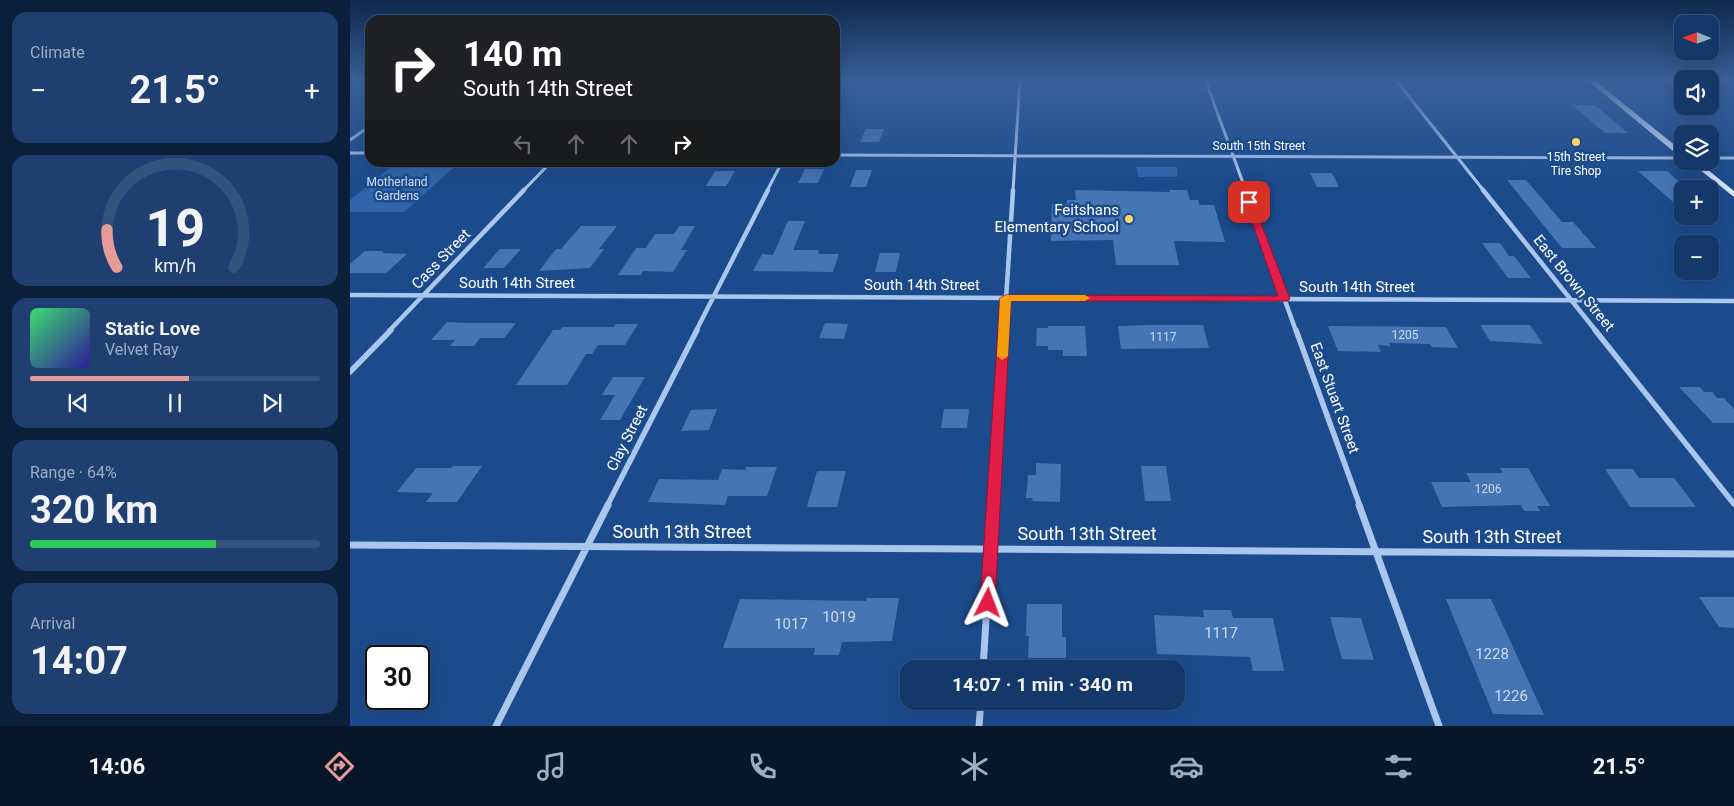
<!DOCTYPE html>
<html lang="en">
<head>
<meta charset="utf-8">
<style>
	:root { --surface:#15386a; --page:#1e3f70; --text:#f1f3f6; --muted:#9dacc1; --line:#34527e; --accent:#e69b98 }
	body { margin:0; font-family:Roboto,sans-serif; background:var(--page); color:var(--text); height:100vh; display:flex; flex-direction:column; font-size:19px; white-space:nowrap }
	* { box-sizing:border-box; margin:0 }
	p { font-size:16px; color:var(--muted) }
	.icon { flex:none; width:28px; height:28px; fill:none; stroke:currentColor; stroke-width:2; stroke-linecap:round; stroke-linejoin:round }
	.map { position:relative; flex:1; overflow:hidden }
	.sheet { display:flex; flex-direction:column; gap:12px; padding:12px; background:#0c1f3a; width:350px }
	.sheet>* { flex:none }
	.banner { position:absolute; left:15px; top:15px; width:475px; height:152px; border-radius:15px; box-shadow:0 5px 20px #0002,0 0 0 1px var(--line); background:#202124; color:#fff; overflow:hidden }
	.needle { width:32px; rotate:271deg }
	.fabs { position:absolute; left:1324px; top:15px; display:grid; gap:10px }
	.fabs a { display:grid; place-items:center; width:45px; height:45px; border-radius:10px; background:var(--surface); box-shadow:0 5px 20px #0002,0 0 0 1px var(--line); font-size:25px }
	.speed { position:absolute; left:15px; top:645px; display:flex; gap:10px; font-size:25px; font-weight:700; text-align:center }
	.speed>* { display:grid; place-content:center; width:65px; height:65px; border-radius:50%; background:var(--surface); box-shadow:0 5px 20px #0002,0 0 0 1px var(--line); line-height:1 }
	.speed .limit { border:2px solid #111; border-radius:8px; background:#fff; color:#111 }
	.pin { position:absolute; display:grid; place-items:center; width:42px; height:42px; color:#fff; margin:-21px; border-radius:10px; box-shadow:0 2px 8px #0006 }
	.me { position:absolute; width:55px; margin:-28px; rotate:3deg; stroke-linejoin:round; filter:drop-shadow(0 0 4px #0008) }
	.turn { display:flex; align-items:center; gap:18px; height:105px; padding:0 15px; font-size:22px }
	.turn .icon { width:65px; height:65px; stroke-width:2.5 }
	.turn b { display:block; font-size:35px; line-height:42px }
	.lanes { display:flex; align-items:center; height:48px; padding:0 15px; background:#0003; justify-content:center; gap:25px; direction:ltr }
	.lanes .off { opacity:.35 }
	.big { font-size:38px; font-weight:700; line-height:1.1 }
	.sheet .tile { flex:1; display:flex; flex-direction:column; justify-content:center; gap:8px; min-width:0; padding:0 18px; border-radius:15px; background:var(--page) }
	.sheet .dial { align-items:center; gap:0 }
	.dial svg { height:130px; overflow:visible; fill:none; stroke:var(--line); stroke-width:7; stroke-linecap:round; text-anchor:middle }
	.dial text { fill:var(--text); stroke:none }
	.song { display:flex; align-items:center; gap:15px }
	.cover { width:60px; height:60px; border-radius:8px; background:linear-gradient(135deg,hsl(140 70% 55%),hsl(250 70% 35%)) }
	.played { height:5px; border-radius:2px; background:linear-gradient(90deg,var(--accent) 55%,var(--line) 55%) }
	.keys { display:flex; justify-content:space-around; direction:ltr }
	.heat { display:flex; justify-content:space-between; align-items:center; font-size:28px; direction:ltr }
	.charge { height:8px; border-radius:4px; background:linear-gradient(90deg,#34c759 64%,var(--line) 0) }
	.trip { position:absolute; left:550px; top:660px; width:285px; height:50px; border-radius:15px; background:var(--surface); box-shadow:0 5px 20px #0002,0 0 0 1px var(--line); font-weight:700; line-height:50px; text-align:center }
	.tab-bar { display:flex; height:80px; justify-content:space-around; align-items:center; background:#08162a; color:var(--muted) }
	.tab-bar .icon { width:35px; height:35px }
	.tab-bar .active { color:var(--accent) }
	.tab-bar b { font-size:22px; color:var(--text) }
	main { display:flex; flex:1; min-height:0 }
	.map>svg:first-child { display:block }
	.green { fill:#3065ab }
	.building { fill:#4575b5 }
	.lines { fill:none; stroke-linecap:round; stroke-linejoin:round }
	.minor-far3 { stroke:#a9c6ed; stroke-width:3 }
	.minor-far2 { stroke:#a9c6ed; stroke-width:4.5 }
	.minor-far1 { stroke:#a9c6ed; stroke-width:5.5 }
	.minor { stroke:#a9c6ed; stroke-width:7 }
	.secondary { fill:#d6e4f9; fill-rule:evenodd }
	.route { fill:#e11d48; stroke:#92132f }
	.slow { fill:#f59e0b }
	.poi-dot { fill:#fdd567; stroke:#1c4b8d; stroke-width:2 }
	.labels { text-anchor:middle; stroke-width:5; stroke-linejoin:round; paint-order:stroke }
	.far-street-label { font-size:12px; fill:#fff; stroke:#1c4b8d }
	.far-poi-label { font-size:12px; fill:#fff; stroke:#1c4b8d }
	.far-park-label { font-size:12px; fill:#cfe1f9; stroke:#1c4b8d }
	.number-label { font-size:12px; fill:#d0dcec }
	.poi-label { font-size:15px; fill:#fff; stroke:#1c4b8d; text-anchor:end }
	.street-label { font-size:15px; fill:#fff; stroke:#1c4b8d }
	.near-number-label { font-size:15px; fill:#d0dcec }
	.near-street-label { font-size:18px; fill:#fff; stroke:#1c4b8d }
</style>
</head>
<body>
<main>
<section class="sheet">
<div class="tile"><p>Climate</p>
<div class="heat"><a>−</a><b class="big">21.5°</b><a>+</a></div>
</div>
<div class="tile dial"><svg viewBox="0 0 100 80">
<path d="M14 69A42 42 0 1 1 86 69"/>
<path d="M14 69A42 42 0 0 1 8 46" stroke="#e69b98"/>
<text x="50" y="56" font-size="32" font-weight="700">19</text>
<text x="50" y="72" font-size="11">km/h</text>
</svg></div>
<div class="tile">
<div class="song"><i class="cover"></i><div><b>Static Love</b><p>Velvet Ray</p></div></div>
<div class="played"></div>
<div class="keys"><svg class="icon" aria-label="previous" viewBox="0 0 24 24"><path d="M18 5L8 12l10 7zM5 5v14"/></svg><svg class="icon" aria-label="pause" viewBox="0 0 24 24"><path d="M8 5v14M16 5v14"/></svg><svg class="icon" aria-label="next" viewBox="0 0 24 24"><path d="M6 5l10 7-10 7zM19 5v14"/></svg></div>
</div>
<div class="tile"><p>Range · 64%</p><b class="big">320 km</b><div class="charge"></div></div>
<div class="tile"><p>Arrival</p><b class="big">14:07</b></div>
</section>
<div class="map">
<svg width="1384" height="726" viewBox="0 0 1384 726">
	<rect width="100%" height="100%" fill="#1c4b8d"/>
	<path class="green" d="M 787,167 L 827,167 L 827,177 L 788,177 Z
		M 40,168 L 103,168 L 54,212 L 0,212 L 0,200 Z"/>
	<path class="building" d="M 1222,105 L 1245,105 L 1278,133 L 1255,133 Z
		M 516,129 L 534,129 L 529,142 L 510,142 Z
		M 455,169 L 474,169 L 468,183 L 448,183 Z
		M 506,170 L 522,170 L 516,187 L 500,187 Z
		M 365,171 L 385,171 L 376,186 L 356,186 Z
		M 1288,171 L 1317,171 L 1332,184 L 1332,210 Z
		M 960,173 L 982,173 L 989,187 L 967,187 Z
		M 1157,180 L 1176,180 L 1212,222 L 1223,222 L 1246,248 L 1212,248 Z
		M 725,190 L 820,192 L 819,190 L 837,190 L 840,200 L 848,200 L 849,205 L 864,205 L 875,242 L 824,241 L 829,265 L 766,265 L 763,240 L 701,241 L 702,204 L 717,204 L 717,200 L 726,200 Z
		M 438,221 L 455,221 L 443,250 L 469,250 L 468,254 L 489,254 L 483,272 L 403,271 L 412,254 L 423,255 Z
		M 231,226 L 267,226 L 249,249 L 254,249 L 240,268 L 189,271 L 206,249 L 211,249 Z
		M 329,226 L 345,226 L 331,250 L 337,250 L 323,272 L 293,271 L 291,275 L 268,275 L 286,248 L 296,248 L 305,234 L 324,234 Z
		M 1132,243 L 1150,243 L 1159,256 L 1164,256 L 1181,278 L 1158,278 Z
		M 150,249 L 171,249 L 154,268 L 133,268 Z
		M 15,251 L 34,251 L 32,253 L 57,254 L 36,273 L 0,273 L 0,264 Z
		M 530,253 L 550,253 L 546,272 L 525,272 Z
		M 97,322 L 118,323 L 166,323 L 154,338 L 130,338 L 124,346 L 100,346 L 105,340 L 81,340 Z
		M 475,323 L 498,324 L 494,339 L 469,338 Z
		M 266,324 L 288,324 L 275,345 L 248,345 L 242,354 L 236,354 L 217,385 L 166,385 L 203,330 L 210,330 L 212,327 L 264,327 Z
		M 799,325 L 853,325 L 859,348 L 771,349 L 768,326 Z
		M 1130,325 L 1180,325 L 1193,344 L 1140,341 Z
		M 698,326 L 735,326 L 737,356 L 713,356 L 713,350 L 698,350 L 698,346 L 686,346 L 687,328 L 698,328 Z
		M 978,326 L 1096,327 L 1108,348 L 1082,347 L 1080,344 L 1039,343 L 1041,346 L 1028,345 L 1031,352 L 988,351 Z
		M 263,377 L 295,377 L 270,420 L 250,420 L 265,395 L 252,395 Z
		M 1329,387 L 1350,387 L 1354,392 L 1362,392 L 1367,398 L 1374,398 L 1384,409 L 1384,423 L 1363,423 Z
		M 367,409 L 359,430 L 331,431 L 341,410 Z
		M 594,409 L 619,409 L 617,428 L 591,428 Z
		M 686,463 L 711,464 L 710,502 L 682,501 L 683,498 L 676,498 L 678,475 L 686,475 Z
		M 103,466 L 132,466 L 107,502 L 76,502 L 83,493 L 47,492 L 66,468 L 101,468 Z
		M 791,466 L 816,466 L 821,501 L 795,501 Z
		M 396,467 L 427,467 L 417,496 L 378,496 L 375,505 L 298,502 L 309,479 L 368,480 L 372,469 L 395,470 Z
		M 1150,468 L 1178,468 L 1200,506 L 1187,506 L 1190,511 L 1174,511 L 1171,505 L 1092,507 L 1081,482 L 1121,482 L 1116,473 L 1153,473 Z
		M 1255,469 L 1283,469 L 1289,478 L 1324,478 L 1346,507 L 1280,507 Z
		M 467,471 L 496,471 L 487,507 L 457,507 Z
		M 1349,597 L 1384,597 L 1384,628 L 1369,627 Z
		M 517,598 L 549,598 L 542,641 L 492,642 L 489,655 L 464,655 L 465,648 L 373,648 L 390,599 L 516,601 Z
		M 1096,599 L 1141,599 L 1194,715 L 1143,714 Z
		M 677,604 L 712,604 L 712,637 L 716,637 L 716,658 L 678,658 L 679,636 L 676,636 Z
		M 853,610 L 881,610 L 883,618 L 923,618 L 934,671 L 903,671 L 900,657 L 807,654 L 804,615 L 854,617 Z
		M 980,617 L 1011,618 L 1024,660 L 992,659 Z"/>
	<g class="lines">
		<path class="minor-far3" d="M 855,79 L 896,191
			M 1045,79 L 1134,191
			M 0,140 L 20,126
			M 0,153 L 20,153
			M 485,155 L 1332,158
			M 1360,158 L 1384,158
			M 173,191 L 201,162
			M 417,191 L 432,162
			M 663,191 L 670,79"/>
		<path class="minor-far2" d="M 895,190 L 946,331
			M 1133,190 L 1246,331
			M 0,295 L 1384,301
			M 39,331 L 174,190
			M 346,331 L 418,190
			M 654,331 L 663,190"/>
		<path class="minor-far1" d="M 946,330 L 1010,506
			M 1245,330 L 1384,504
			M 0,372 L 41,330
			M 257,506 L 347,330
			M 643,506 L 654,330"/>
		<path class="minor" d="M 1009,505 L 1089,726
			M 0,545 L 1384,554
			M 633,669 L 643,505
			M 146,726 L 258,505
			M 629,726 L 631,701"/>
		<path class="secondary" d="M 1236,79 L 1243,79 L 1332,151 L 1332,156 L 1329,156 Z
			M 1339,161 L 1347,161 L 1384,191 L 1384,197 Z"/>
	</g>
	<linearGradient id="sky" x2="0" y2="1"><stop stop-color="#0f294e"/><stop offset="0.44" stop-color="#3a619a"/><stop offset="1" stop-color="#3a619a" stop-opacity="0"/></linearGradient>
	<rect width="1384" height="181" fill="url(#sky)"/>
	<path class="route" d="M 899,199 L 903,202 L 940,299 L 938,301 L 661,301 L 645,603 L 643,608 L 638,610 L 632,608 L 630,603 L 650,298 L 656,295 L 928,296 L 895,202 Z"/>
	<path class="slow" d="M 656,295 L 735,295 L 740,298 L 735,301 L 661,301 L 658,356 L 652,360 L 647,356 L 650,298 Z"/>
	<g class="poi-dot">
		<circle cx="1226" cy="142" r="5"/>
		<circle cx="779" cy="219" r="5"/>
	</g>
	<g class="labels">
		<g class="far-street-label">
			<text x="909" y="150">South 15th Street</text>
		</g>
		<g class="far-poi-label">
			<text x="1226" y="161">15th Street<tspan x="1226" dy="14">Tire Shop</tspan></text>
		</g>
		<g class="far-park-label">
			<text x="47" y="186">Motherland<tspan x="47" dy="14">Gardens</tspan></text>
		</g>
		<g class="number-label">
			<text x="1055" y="339">1205</text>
			<text x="813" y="341">1117</text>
			<text x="1138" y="493">1206</text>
		</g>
		<g class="poi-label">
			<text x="769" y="215">Feitshans<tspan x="769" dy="17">Elementary School</tspan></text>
		</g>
		<g class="street-label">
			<text transform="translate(91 259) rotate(-46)" y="5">Cass Street</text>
			<text x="167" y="288">South 14th Street</text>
			<text transform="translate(1224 283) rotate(51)" y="5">East Brown Street</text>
			<text x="572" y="290">South 14th Street</text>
			<text x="1007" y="292">South 14th Street</text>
			<text transform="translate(985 398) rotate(70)" y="5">East Stuart Street</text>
			<text transform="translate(277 438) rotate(-63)" y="5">Clay Street</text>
		</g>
		<g class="near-number-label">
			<text x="489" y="622">1019</text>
			<text x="441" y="629">1017</text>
			<text x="871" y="638">1117</text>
			<text x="1142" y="659">1228</text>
			<text x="1161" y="701">1226</text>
		</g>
		<g class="near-street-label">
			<text x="332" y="538">South 13th Street</text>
			<text x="737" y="540">South 13th Street</text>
			<text x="1142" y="543">South 13th Street</text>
		</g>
	</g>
</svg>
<div class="fabs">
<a><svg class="needle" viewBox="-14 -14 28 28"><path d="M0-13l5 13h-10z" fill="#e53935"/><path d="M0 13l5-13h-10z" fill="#9dacc1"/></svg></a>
<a><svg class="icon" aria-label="sound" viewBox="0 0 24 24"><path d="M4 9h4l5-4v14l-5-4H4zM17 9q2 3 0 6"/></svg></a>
<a><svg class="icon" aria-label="layers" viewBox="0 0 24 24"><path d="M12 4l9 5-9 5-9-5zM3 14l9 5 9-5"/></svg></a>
<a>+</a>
<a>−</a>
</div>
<div class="speed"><div class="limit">30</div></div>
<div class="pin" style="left:899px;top:202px;background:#d93025"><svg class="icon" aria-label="arrive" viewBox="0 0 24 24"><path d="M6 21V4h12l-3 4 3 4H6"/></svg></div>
<svg class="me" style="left:638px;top:603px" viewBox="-20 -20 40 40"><path d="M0-17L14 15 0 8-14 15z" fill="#e11d48" stroke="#fff" stroke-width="4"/></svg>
<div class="trip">14:07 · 1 min · 340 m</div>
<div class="banner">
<div class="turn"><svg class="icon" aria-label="right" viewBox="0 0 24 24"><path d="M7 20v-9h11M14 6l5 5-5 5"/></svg><div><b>140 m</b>South 14th Street</div></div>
<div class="lanes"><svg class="icon off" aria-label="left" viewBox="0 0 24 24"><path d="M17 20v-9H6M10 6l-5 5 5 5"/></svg><svg class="icon off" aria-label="ahead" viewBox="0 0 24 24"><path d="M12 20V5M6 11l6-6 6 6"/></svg><svg class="icon off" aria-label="ahead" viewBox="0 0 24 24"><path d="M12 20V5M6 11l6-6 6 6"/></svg><svg class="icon" aria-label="right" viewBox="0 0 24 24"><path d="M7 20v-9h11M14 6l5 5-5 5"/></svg></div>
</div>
</div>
</main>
<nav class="tab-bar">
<b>14:06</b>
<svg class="icon active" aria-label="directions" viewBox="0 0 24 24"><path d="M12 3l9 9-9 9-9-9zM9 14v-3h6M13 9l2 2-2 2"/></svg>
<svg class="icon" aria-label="music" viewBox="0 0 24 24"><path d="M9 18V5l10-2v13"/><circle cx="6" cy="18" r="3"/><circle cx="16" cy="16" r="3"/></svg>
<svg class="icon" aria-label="phone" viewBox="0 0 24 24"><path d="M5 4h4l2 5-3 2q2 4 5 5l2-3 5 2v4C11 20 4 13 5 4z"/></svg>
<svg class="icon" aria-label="climate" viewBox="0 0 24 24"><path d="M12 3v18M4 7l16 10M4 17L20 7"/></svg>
<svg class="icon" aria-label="car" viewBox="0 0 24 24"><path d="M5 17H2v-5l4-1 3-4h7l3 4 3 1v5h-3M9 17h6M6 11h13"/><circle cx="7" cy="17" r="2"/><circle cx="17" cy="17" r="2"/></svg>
<svg class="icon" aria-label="filters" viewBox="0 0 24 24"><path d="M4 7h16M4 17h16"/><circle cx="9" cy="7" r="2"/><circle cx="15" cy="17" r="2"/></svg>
<b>21.5°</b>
</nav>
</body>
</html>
